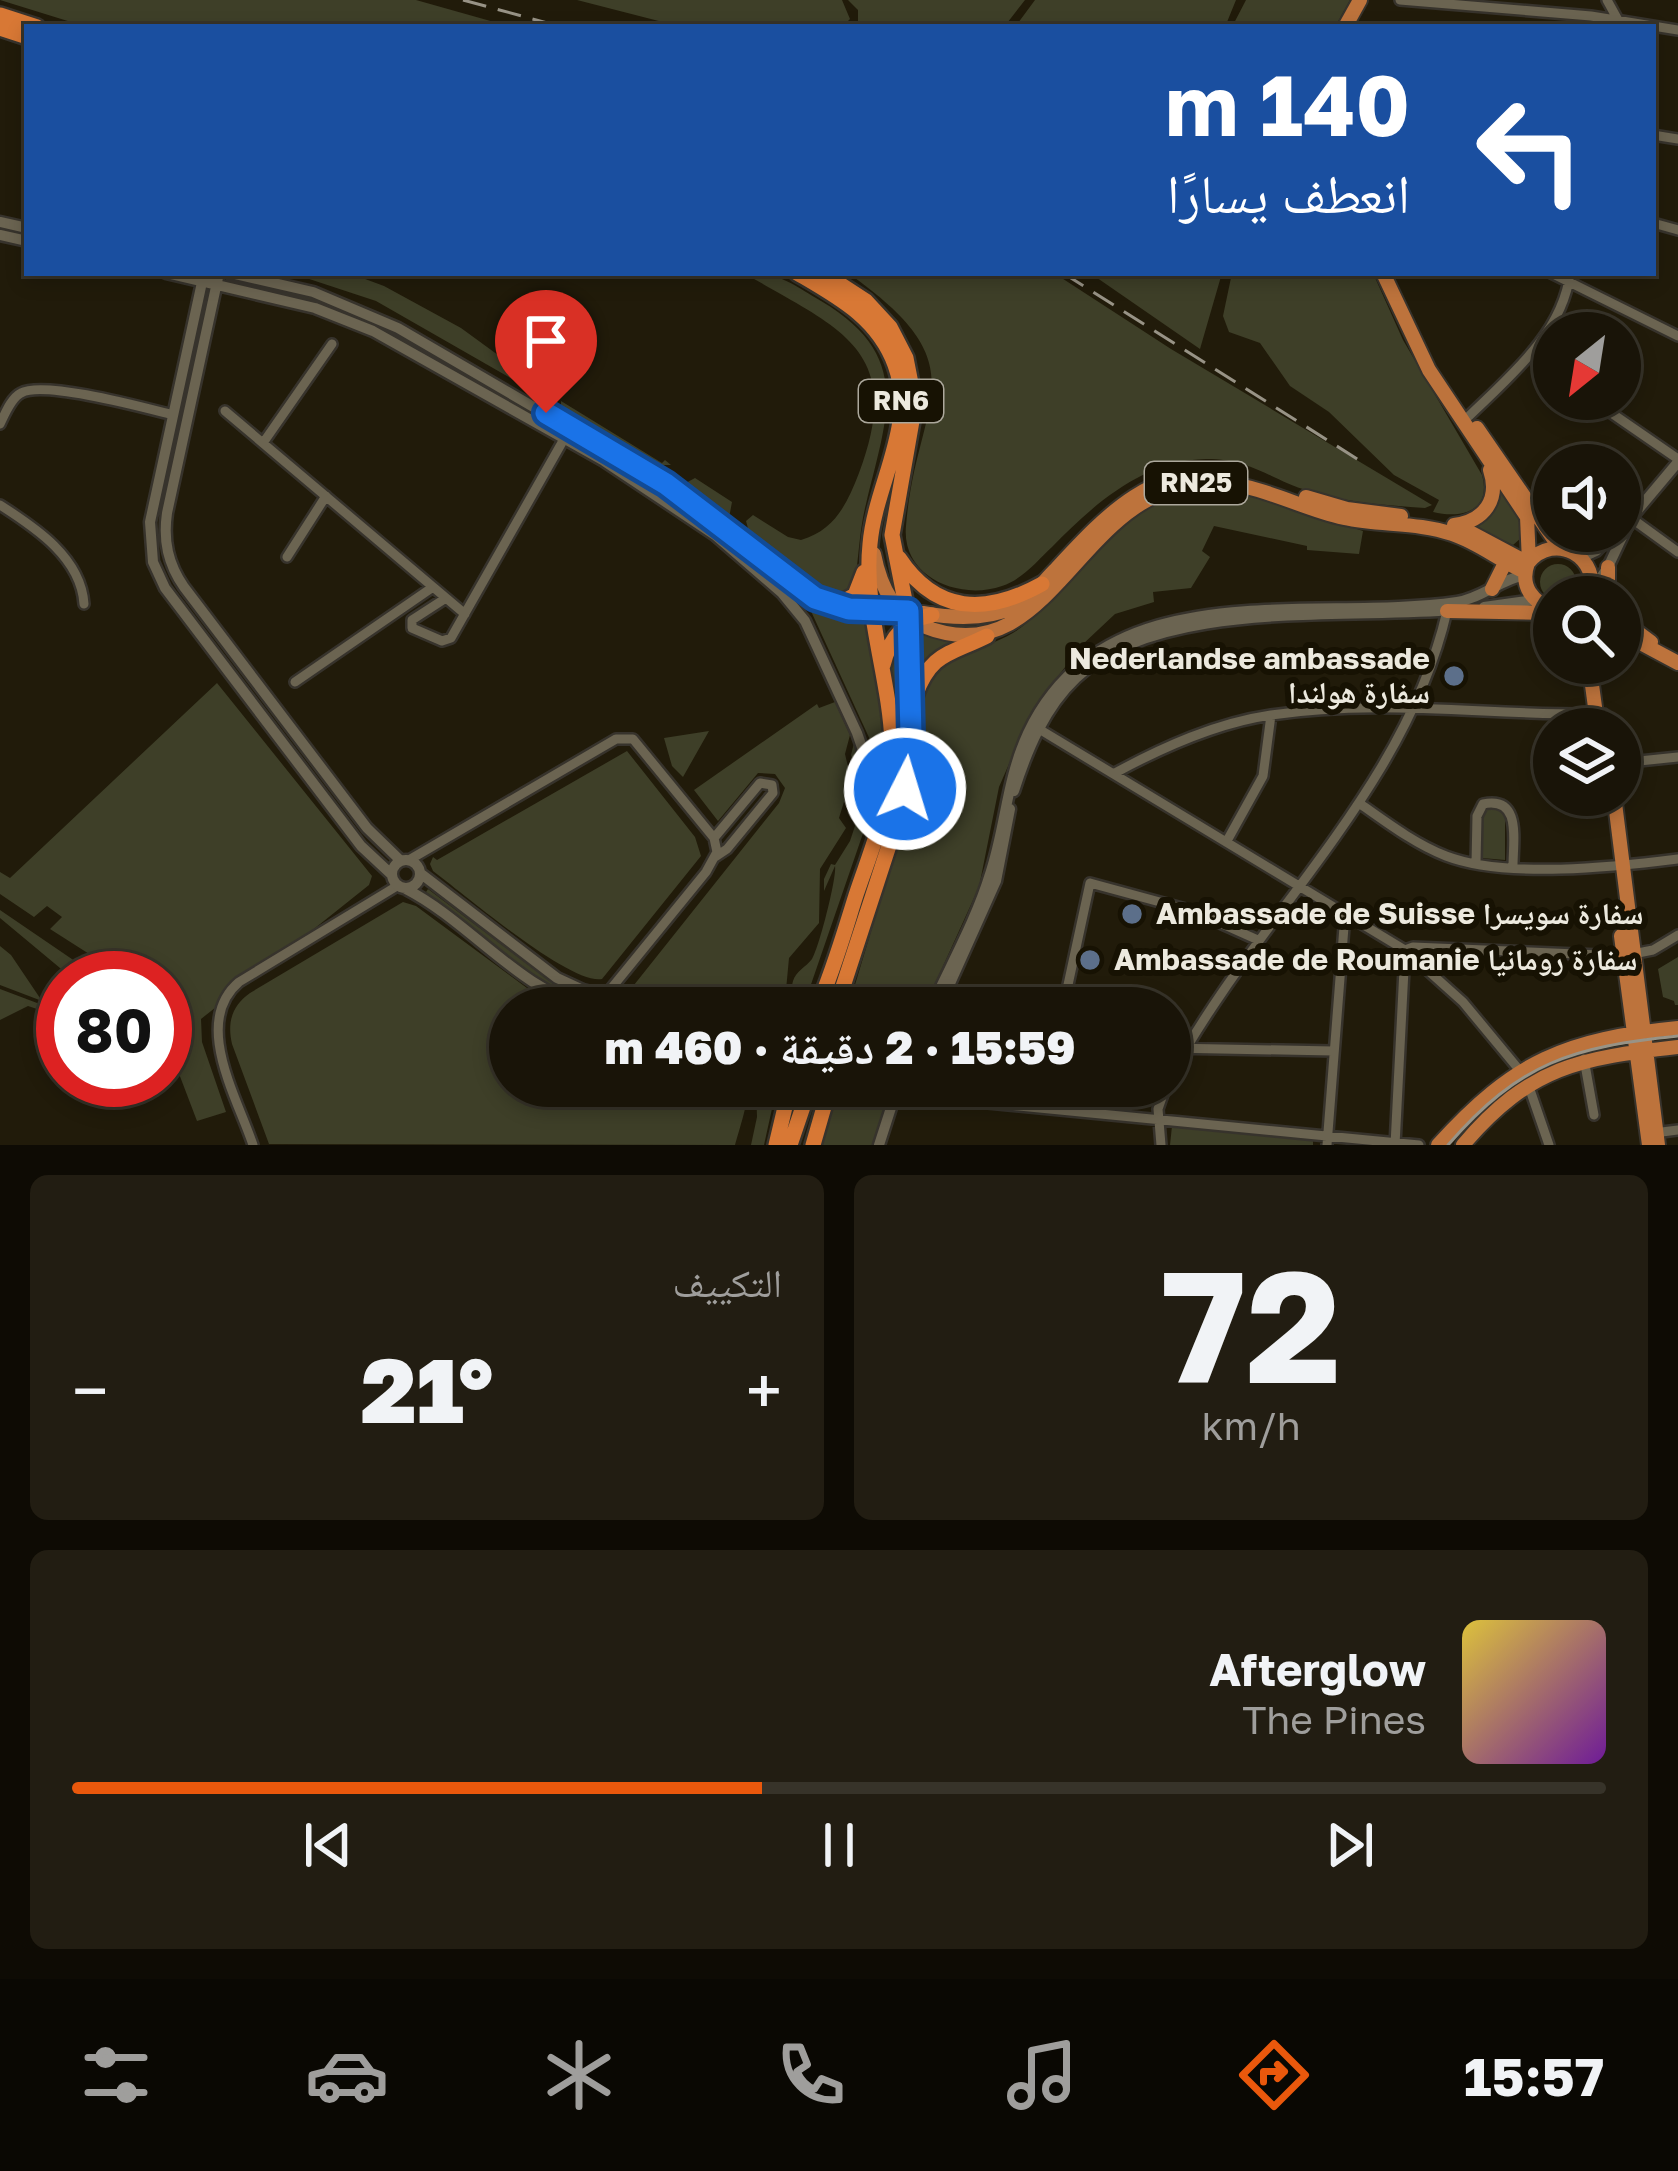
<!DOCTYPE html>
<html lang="ar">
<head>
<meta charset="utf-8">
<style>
	:root { --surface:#191408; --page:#221d12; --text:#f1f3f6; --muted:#9f9e9c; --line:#373329; --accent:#ea580c }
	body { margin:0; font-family:"Golos Text","Noto Naskh Arabic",sans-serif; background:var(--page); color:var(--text); direction:rtl; height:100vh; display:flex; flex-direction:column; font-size:45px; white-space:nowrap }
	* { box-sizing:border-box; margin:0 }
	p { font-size:39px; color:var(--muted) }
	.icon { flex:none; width:66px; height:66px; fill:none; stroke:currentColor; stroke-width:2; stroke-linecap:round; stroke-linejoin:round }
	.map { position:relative; height:1145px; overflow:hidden; direction:ltr }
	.panel { display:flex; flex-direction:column; gap:30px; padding:30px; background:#0e0b04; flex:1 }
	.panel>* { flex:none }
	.hud { position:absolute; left:24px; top:24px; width:1632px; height:252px; border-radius:0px; box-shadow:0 6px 18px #0003,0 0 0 3px var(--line); direction:rtl; background:#1a4fa0; color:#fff; overflow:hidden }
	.needle { width:78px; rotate:210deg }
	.controls { position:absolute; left:1533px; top:312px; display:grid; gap:24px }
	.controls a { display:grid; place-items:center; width:108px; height:108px; border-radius:50%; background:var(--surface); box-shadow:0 6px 18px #0003,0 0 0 3px var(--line); font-size:60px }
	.speed { position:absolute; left:36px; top:951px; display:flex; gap:24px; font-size:60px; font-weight:700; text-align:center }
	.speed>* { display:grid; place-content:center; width:156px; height:156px; border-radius:50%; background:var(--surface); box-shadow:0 6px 18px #0003,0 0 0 3px var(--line); line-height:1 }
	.speed .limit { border:18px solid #d22; background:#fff; color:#111 }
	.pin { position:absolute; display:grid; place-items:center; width:102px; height:102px; color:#fff; margin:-123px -51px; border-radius:50% 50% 50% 0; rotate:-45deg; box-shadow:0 0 12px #0007 }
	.pin .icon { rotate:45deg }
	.me { position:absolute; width:132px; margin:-66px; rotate:5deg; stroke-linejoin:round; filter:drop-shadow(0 0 9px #0008) }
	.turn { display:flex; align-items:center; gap:42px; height:252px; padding:0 48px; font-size:54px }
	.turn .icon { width:156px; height:156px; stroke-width:2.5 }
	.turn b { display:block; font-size:84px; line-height:102px }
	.big { font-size:90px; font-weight:800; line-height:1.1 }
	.panel .tile { flex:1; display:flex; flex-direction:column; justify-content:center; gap:18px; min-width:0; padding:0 42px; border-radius:18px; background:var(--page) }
	.panel .dial { align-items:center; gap:0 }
	.dial b { font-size:156px; line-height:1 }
	.song { display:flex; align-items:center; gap:36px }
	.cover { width:144px; height:144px; border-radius:18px; background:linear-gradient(135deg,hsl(50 70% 55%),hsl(280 70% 35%)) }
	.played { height:12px; border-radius:6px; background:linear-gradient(90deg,var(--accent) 45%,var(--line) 45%) }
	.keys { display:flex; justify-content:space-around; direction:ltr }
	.heat { display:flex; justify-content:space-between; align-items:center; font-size:66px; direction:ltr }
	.panel .tiles { flex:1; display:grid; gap:30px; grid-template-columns:1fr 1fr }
	.tile:last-child { grid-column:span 2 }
	.trip { position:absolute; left:489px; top:987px; width:702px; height:120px; border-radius:60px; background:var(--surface); box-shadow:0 6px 18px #0003,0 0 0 3px var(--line); font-weight:800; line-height:120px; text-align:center; direction:rtl }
	.tabs { display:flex; height:192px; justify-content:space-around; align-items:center; background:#0a0803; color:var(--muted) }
	.tabs .icon { width:84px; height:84px }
	.tabs .on { color:var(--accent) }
	.tabs b { font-size:54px; color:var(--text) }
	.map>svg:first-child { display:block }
	.green { fill:#3e3f28 }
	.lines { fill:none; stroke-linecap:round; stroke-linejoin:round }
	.minor-casing { stroke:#37332c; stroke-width:14 }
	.tertiary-casing { stroke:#37332c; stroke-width:15 }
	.primary-casing { stroke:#37332c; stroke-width:18 }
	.trunk-casing { stroke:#37332c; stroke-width:20 }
	.minor { stroke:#6b6451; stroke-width:9 }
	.tertiary { stroke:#6b6451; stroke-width:10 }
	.primary { stroke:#bd733c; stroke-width:14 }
	.trunk { stroke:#d87835; stroke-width:15 }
	.tram { stroke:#989386; stroke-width:3 }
	.rail { stroke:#989386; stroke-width:3; stroke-dasharray:24 12; stroke-linecap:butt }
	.route-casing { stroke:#114b97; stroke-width:30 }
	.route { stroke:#1a73e8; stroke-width:21 }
	.service-dot { fill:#5c6f8a; stroke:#171203; stroke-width:4.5 }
	.labels { text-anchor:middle; stroke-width:12; stroke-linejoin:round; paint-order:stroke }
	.shield { fill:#171203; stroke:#aca89c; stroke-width:3 }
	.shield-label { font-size:27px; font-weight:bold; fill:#ece9de }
	.poi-label { font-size:30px; font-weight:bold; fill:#ece9de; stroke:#171203; text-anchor:start }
</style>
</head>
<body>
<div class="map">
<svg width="1678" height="1145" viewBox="0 0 1678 1145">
	<rect width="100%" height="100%" fill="#211b0a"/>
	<path class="green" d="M 0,0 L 416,0 L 512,27 L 87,27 Z
		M 577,0 L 842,0 L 850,19 L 842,27 L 682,27 Z
		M 848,0 L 1025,0 L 1004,27 L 858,27 L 858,10 Z
		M 1035,0 L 1236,0 L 1225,27 L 1015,27 Z
		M 1246,0 L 1350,0 L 1335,27 L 1232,27 Z
		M 291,273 L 349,273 L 384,286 L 461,328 L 550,393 L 547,399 L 376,301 Z
		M 744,273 C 781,273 790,283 821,301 C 914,356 887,416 866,504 C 859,531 859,559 854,587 L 841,596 L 812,585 L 749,532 L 746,521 L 753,515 L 788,537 L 801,540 C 835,530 847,504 859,473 C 906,348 839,329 744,273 Z
		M 848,273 L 1054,273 L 1171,349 L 1432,505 L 1425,508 C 1386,505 1347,503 1309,491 C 1269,479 1252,459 1206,459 C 1143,460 1093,505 1052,547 C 1037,561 1023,579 1002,586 C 959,601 901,577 906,526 C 916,398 984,369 848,273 Z
		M 1090,273 L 1222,273 L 1200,349 Z
		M 1232,273 L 1373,273 L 1403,340 L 1482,475 C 1492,511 1462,519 1433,512 L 1439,500 L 1394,475 L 1329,412 L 1290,386 L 1260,343 L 1229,332 L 1223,316 Z
		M 226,278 L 314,298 L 383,326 L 659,485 L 754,556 L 784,586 L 709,525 L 630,470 L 382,329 L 330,307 L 226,282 Z
		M 561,401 L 662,463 L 665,460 L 671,465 L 655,465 L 561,410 Z
		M 695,478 L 732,502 L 729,518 L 682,485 Z
		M 1500,485 L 1518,514 L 1521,538 L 1513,545 L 1472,526 L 1491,513 Z
		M 1198,490 L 1238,491 L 1363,531 L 1359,554 L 1307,550 L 1307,546 L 1214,526 L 1202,551 L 1210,557 L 1191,588 L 1153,592 L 1154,602 L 1115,614 L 1082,645 L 1033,709 L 999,787 L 979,887 L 924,1008 L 848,1008 L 906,815 L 925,689 C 942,647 983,653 1016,631 C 1034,619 1048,601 1063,585 C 1107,535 1132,507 1198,490 Z
		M1540 582a18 18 0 1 1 36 0a18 18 0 1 1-36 0Z
		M 813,607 L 844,616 L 867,618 L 884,741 L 883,768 L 810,609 Z
		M 917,627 L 965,640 L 930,656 L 914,688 Z
		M 904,635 L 903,763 L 892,817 L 829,1008 L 825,1008 L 888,821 L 890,666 Z
		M 217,683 L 372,876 L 369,885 L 201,1019 L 202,1042 L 226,1112 L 197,1121 L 165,1037 L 165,978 L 120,978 L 116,975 L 126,964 L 118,955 L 108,966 L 50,929 L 62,917 L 47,906 L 34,917 L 0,894 L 0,872 L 10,878 Z
		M 835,702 L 850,735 L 845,754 L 851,779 L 839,818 L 846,828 L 820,869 L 819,923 L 789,958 L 786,990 L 772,1008 L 700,1008 L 630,990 L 779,803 L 785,788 L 775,774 L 758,773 L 718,821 L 694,790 L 817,704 L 819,708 Z
		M 709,731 L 683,777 L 672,766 L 664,738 Z
		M 854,743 L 870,788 L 871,812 L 853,809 L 862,791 L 851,755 Z
		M 627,751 L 695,837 L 701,856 L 602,979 C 570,985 464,894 433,871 L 430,864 L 433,857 L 437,860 Z
		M 1500,806 L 1505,813 L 1505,860 L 1482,858 L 1481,813 L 1486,807 Z
		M 869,816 L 807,996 L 800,1008 L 784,1008 C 791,998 790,992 793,981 C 796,971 806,967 812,959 C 819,948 837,877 835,866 L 824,891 L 824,879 L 831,864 L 835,865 L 850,841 L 858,817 Z
		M 428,889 L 550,981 L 591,1001 C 547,997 464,921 426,892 Z
		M 403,902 L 416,906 L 554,1008 L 510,1008 L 510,1086 L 749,1086 C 749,1099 739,1131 735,1145 L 269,1144 L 232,1044 C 227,1022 232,1006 250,993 Z
		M 0,910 L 85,968 L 99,978 L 72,978 L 0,918 Z
		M 0,946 L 11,955 L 42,1001 L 0,985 Z
		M 1678,957 L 1678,1005 L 1675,1005 L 1674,1001 L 1663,997 L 1658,969 Z
		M 0,989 L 45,1006 L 55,1015 L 28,1006 L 0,1020 Z
		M 756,1086 L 777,1086 L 764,1145 L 751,1145 L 757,1117 Z
		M 839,1086 L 891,1086 L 874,1145 L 821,1145 Z
		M 1172,1126 L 1313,1138 L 1313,1145 L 1170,1145 Z"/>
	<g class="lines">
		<g class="minor-casing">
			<path id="minor" d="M 1400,0 L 1591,16 L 1678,30
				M 1607,0 L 1618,20
				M 1653,135 L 1678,139
				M 1653,223 L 1678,230
				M 1551,273 L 1678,336
				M 1536,348 L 1554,365
				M 1591,399 L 1678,459
				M 225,411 L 465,614
				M 1469,416 C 1509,377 1563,333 1570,273
				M 0,424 C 5,414 11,398 21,393 C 44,380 145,408 173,415
				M 263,443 L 332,344
				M 0,505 C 36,528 81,558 84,604
				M 1631,518 L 1678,552
				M 287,557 L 326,496
				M 446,598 L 412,620 L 412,628 L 442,641 L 451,638 L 564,439
				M 295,682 L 433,587
				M 1039,729 L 1405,950 L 1463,1002 L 1521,1072
				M 1620,763 L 1678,757
				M 1115,773 C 1163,747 1216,723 1271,715 C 1382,698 1494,716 1604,714
				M 1359,803 C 1386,822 1415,844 1446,856 C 1506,879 1615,867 1678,859
				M 714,838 L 760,783 L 772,785 L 773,793 L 727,849 L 715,857
				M 1228,839 L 1263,776 L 1271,715
				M 409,860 L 616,739 L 633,739 L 714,838 L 717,852 L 706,872 L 605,996 L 601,1008
				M 1476,863 L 1477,816 L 1483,804 C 1522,796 1513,840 1513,866
				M 1063,1008 L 1090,883 L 1193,911 L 1258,940
				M 1170,1048 L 1333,1051
				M 1584,1059 L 1594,1115
				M 1170,1077 C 1255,918 1406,790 1447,611
				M 1528,1084 L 1549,1145
				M 895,1094 L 1419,1145
				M 1654,1133 L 1678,1130
				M 253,1145 C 237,1097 192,1022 239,982 L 397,886
				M 1161,1145 L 1158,1109 L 1166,1086
				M 1327,1145 L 1345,914
				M 1395,1145 L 1405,950 L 1413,947 L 1623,956 L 1653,950 L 1678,935"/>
		</g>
		<g class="tertiary-casing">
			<path id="tertiary" d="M 0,222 L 27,228
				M 0,235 L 27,241
				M 166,273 L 315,308 L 373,331 L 604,461 L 715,535 L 782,593 L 805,621 L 857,733 L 881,802
				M 204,273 L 150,522 L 153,562 L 165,588 L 361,846 L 391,874
				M 219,273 L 167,513 C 163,541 168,564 184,587 L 367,828 L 401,861
				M 230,273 L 313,292 L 398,328 L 664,483 L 815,598 L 849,609 L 873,611
				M 1581,558 L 1596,551 L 1615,531
				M 1593,589 L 1608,567 L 1631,518 L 1678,462
				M 1484,607 L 1534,600
				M 1014,791 C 1027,750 1045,707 1076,678 C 1158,599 1345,619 1453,610
				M392 874a14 14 0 1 1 28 0a14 14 0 1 1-28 0Z
				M 420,873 L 557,978 L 583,990 L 652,1008
				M 406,889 C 470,922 519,990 590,1008
				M 931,1008 C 951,964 976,920 990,874 C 1006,826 1006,781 1028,733 C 1106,569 1311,623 1457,602 C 1482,598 1500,580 1524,575
				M 939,1008 L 996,881 L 1010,809
				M 879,1145 L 898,1086"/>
		</g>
		<g class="primary-casing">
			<path id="primary" d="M 1345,27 L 1360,0
				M 1383,273 L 1429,370 L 1527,517 L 1529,562
				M 1477,428 L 1559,547
				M 1306,497 L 1347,509 L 1401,516
				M 1454,525 C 1484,521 1500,500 1490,470
				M 1464,529 L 1528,563
				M 874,554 C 880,585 893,614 923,626 C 1049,677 1075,499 1194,484 C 1249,476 1293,507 1344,518 C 1380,526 1418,522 1452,534 C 1479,543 1500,561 1525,572
				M 1492,589 L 1505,563
				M 1608,597 L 1608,567
				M 1447,611 L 1550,613
				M 1554,612 C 1533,601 1519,587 1528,563 C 1555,530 1602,558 1590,597
				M 923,613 C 951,618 987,620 1014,607 C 1031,599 1042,583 1055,570 C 1106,515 1152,464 1233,474
				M 1620,619 L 1651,642
				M 1620,632 L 1678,663
				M 1589,663 L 1598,729
				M 1599,665 L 1601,663
				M 1614,795 L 1658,1145
				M 1621,936 L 1649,1145
				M 1438,1145 C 1515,1060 1566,1039 1678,1028
				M 1463,1145 C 1530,1066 1580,1058 1678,1047"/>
		</g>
		<g class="trunk-casing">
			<path id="trunk" d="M 0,15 L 37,27
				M 0,28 L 27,37
				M 797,273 C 838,297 878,318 895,365 C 917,425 875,484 870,544 C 863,611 890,678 892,744 C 894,797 872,847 856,895 C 844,933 833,972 817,1008
				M 823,273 L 866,301 L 890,327 L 906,358 L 915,404 L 892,535 L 911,631 L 910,763 L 899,815 L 836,1008
				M 899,558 C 936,614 986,615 1042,584
				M 835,606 L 855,595 L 864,572
				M 883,665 C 890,638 904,620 932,615
				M 915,696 C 931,652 949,655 987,636
				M 776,1145 L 790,1086
				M 790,1145 L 810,1086
				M 813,1145 L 830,1086"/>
		</g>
		<use href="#minor" class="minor"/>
		<use href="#tertiary" class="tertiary"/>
		<use href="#primary" class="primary"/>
		<use href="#trunk" class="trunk"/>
		<path class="tram" d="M 1448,1145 C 1520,1062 1572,1047 1678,1036"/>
		<path class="rail" d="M 463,0 L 562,27
			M 1063,273 L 1362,462"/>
	</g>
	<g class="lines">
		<g class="route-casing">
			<path id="route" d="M 546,413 L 666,484 L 815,598 L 849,609 L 908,611 L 911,736 L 905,789"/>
		</g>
		<use href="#route" class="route"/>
	</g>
	<g class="service-dot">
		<circle cx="1454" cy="676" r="12"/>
		<circle cx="1132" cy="914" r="12"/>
		<circle cx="1090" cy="960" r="12"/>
	</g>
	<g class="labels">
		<g class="shield">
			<rect x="859" y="380" width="84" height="42" rx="9"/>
			<rect x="1145" y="462" width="102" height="42" rx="9"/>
		</g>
		<g class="shield-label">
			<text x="901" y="410">RN6</text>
			<text x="1196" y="492">RN25</text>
		</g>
		<g class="poi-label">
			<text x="1430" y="669" text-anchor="end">Nederlandse ambassade<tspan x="1430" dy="34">سفارة هولندا</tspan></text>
			<text x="1156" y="924">Ambassade de Suisse سفارة سويسرا</text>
			<text x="1114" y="970">Ambassade de Roumanie سفارة رومانيا</text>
		</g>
	</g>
</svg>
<div class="controls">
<a><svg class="needle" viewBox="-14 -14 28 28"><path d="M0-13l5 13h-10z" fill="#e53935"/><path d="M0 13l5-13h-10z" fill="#9f9e9c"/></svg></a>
<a><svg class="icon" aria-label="sound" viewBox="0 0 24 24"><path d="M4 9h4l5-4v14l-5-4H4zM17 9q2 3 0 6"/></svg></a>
<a><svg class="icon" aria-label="search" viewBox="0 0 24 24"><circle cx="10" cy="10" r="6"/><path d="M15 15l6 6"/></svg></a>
<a><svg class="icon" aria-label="layers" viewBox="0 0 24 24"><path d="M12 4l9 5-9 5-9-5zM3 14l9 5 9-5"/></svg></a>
</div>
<div class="speed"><div class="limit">80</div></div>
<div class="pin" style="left:546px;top:413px;background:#d93025"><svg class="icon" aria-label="arrive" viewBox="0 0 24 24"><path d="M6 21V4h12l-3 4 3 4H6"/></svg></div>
<svg class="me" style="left:905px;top:789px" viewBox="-20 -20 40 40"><circle r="17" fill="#1a73e8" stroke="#fff" stroke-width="3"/><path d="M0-11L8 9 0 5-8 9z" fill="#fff"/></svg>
<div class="trip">15:59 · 2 دقيقة · 460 m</div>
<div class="hud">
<div class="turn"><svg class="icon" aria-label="left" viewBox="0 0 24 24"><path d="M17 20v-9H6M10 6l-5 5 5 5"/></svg><div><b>140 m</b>انعطف يسارًا</div></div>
</div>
</div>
<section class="panel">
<div class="tiles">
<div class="tile dial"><b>72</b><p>km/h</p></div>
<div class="tile"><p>التكييف</p>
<div class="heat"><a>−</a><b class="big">21°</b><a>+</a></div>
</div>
<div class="tile">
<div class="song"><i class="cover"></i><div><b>Afterglow</b><p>The Pines</p></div></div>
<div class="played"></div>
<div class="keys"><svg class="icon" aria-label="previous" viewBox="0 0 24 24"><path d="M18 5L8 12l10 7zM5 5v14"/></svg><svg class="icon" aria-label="pause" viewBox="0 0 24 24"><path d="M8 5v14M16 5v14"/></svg><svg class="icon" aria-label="next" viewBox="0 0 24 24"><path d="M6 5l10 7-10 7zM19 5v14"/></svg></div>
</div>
</div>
</section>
<nav class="tabs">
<b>15:57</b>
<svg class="icon on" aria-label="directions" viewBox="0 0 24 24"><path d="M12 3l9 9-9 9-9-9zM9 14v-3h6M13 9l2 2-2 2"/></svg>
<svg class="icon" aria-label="music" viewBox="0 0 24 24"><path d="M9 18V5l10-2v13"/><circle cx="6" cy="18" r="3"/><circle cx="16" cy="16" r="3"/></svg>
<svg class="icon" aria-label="phone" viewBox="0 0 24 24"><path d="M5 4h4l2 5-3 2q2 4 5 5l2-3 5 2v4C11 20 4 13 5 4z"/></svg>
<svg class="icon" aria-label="climate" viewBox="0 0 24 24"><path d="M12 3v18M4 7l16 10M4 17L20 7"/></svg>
<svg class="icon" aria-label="car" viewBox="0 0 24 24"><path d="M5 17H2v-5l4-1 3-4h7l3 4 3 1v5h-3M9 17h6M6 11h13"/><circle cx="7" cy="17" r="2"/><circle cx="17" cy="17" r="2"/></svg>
<svg class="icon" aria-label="filters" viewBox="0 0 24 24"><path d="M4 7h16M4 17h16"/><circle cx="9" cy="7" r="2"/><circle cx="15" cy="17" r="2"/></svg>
</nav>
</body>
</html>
